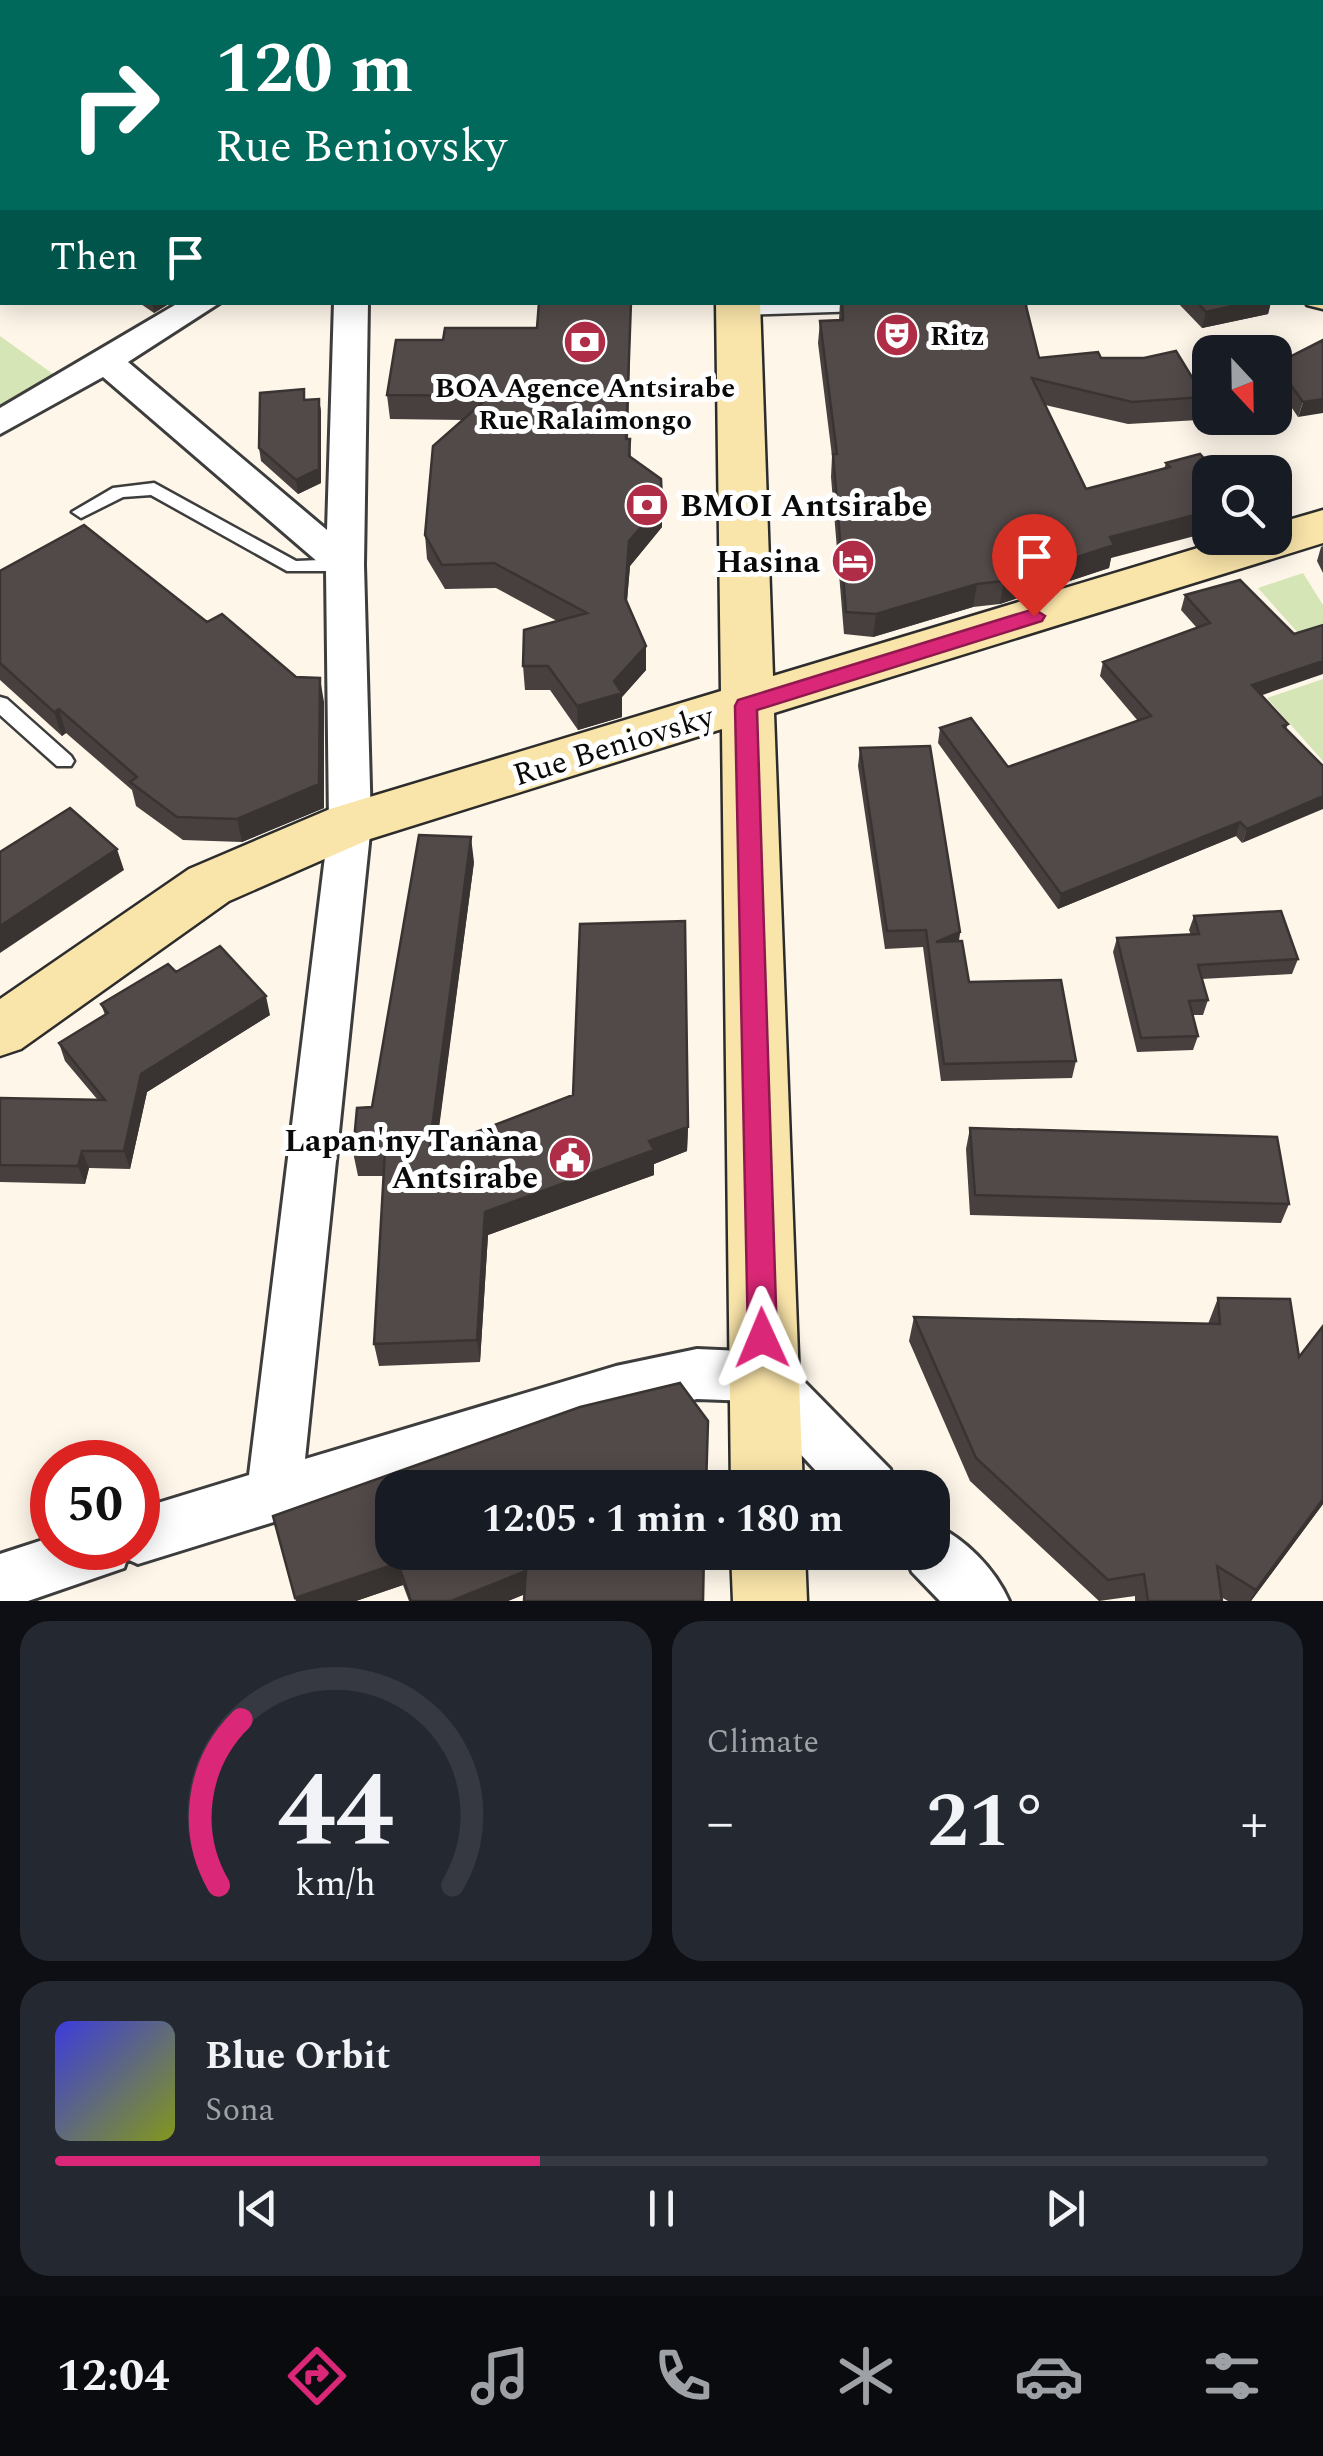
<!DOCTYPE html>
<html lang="en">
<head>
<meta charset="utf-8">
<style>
	:root { --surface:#171b24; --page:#242831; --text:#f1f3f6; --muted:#9ea1a6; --line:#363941; --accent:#db2777 }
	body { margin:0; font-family:Spectral,serif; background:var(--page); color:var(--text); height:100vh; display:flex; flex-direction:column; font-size:38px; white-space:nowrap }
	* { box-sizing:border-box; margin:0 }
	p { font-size:32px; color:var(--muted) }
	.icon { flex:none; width:55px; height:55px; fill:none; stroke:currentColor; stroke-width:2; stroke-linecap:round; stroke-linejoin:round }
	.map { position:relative; height:1601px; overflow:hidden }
	.details { display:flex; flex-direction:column; gap:20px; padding:20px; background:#0d0f14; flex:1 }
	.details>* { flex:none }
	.banner { position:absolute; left:0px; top:0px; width:1325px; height:305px; box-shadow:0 5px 25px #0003; background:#00695c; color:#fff; overflow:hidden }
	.needle { width:65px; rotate:158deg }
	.tools { position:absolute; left:1192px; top:335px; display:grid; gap:20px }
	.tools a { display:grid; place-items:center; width:100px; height:100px; border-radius:20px; background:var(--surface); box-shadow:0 5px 25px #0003; font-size:50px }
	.speed { position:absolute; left:30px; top:1440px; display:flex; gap:20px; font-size:50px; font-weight:700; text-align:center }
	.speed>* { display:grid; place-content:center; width:130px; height:130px; border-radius:50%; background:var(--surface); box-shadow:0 5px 25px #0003; line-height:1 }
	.speed .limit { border:15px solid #d22; background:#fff; color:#111 }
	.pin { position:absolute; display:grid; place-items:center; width:85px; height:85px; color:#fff; margin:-102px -42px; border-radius:50% 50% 50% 0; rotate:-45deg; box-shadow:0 0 10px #0007 }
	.pin .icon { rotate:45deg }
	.me { position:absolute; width:110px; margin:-55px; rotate:359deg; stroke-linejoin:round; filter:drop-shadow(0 0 8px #0008) }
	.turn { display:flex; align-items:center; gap:35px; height:210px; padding:0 50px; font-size:45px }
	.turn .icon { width:130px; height:130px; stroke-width:2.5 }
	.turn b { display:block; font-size:70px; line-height:85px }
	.then { display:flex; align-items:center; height:95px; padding:0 50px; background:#0003; gap:20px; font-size:38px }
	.big { font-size:75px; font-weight:700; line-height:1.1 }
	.details .card { flex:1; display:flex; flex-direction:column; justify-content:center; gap:15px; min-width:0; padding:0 35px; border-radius:30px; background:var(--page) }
	.details .dial { align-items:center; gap:0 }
	.dial svg { height:260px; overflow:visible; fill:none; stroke:var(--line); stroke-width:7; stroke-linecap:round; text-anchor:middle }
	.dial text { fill:var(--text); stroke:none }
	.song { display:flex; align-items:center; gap:30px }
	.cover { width:120px; height:120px; border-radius:15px; background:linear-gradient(135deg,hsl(240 70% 55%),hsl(70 70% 35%)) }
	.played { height:10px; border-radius:5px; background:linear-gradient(90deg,var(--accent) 40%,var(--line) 40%) }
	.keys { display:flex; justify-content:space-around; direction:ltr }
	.heat { display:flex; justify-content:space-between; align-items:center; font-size:55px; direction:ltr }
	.details .tiles { flex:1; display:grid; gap:20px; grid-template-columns:1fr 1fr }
	.card:last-child { grid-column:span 2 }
	.trip { position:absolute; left:375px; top:1470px; width:575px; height:100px; border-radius:30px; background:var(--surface); box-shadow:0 5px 25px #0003; font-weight:700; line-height:100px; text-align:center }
	.tab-bar { display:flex; height:160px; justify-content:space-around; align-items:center; background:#090b0e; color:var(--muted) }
	.tab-bar .icon { width:70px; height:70px }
	.tab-bar .selected { color:var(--accent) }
	.tab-bar b { font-size:45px; color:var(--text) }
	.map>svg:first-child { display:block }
	.green { fill:#d5e5b6 }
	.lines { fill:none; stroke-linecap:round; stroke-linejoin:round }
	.lane-casing { stroke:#3d3d3d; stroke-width:5 }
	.street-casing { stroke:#3d3d3d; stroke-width:6 }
	.secondary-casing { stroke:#2c2c2c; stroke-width:5 }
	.lane { fill:#fff; fill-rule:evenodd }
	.street { fill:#fff; fill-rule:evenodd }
	.secondary { fill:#f9e4a9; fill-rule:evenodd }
	.wall { fill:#47403e }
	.shaded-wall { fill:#393432 }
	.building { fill:#524a48; stroke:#393432; stroke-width:2.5 }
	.route { fill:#db2777; stroke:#8e194d; stroke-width:2.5 }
	.labels { text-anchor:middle; stroke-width:10; stroke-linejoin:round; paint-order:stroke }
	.far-poi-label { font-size:28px; font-weight:bold; fill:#0a0a0a; stroke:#fff; text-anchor:start }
	.poi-label { font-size:32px; font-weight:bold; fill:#0a0a0a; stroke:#fff; text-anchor:end }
	.street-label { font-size:32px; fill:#0a0a0a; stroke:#fff }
</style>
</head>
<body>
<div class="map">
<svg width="1323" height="1601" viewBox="0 0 1323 1601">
	<rect width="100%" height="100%" fill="#fef6e9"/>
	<path class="green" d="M 0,0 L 821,0 L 825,2 L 2,2 L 2,140 Z
		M 0,336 L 67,384 L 0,418 Z
		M 1303,573 L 1323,605 L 1323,661 L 1258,588 Z
		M 1323,679 L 1323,761 L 1267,698 Z"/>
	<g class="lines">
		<g class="lane-casing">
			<path id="lane" d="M 455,0 L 469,0 L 469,2 L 456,2 Z
				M 662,0 L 676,0 L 676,2 L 663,2 Z
				M 825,302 L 868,302 L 871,306 L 863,311 L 738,315 L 730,310 L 738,305 Z
				M 154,483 L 296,561 L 345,559 L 354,565 L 345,571 L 287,571 L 151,495 L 123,497 L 81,518 L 72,512 L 113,488 Z
				M 0,697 L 7,699 L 71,756 L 74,761 L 71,766 L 57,766 L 0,715 Z"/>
		</g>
		<g class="street-casing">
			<path id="street" d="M 0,130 L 2,131 L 2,149 L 0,149 Z
				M 0,187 L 2,187 L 2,205 L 0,205 Z
				M 180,302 L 221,302 L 128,362 L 327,530 L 334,302 L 368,302 L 364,565 L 371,824 L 305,1459 L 616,1366 L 697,1349 L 764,1352 L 783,1360 L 890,1469 L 897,1488 L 832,1488 L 751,1401 L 697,1399 L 616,1416 L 138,1564 L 127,1559 L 124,1568 L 28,1601 L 0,1601 L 0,1554 L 52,1537 L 52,1548 L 138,1548 L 138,1509 L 249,1475 L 329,824 L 326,569 L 103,377 L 0,434 L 0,408 Z
				M 932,1524 C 964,1537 995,1569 1009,1601 L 940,1601 L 912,1572 L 904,1552 L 932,1552 Z"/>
		</g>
		<g class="secondary-casing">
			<path id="secondary" d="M 704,0 L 740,0 L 740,2 L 704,2 Z
				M 803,0 L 842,0 L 843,2 L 805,2 Z
				M 1323,283 L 1323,309 L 1307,305 L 1322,302 Z
				M 716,302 L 760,302 L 773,676 L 1231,538 L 1275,538 L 1275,524 L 1323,510 L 1323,543 L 774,713 L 803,1488 L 731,1488 L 722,729 L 370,839 L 229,901 L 21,1049 L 0,1056 L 0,999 L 189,869 L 330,809 L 721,691 Z
				M 731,1552 L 805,1552 L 807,1601 L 733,1601 Z"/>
		</g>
		<use href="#lane" class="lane"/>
		<use href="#street" class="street"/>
		<use href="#secondary" class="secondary"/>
	</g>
	<path class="wall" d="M 298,0 L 382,0 L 382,2 L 298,2 Z
		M 888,0 L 1058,0 L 1040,2 L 893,2 Z
		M 138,302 L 172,302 L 154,313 Z
		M 631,302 L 628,439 L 630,439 L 631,458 L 662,527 L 630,566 L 627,602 L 646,670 L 622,697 L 622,717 L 578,730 L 550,690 L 525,690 L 523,666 L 557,621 L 496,588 L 445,589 L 427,559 L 425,535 L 463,420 L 390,419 L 387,395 L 443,340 L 537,328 Z
		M 840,302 L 1028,302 L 1027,308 L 1039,358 L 1101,358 L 1204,397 L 1199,420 L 1128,424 L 1045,405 L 1086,489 L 1164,469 L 1166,463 L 1200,454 L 1111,558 L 1109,568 L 1000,604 L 973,607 L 873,637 L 844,634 L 831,477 L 832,456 L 818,343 L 820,321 L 839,320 Z
		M 1177,302 L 1271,302 L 1268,314 L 1202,328 Z
		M 1323,340 L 1298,417 L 1275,383 L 1276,364 Z
		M 319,399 L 321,412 L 321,483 L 298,494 L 261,461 L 259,448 L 306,400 Z
		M 1323,546 L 1323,573 L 1317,561 L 1321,547 Z
		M 0,571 L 207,622 L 324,702 L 324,808 L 242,842 L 183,840 L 136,806 L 132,790 L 66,733 L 62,736 L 0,680 Z
		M 1240,580 L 1261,695 L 1288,724 L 1242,843 L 1236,836 L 1058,909 L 938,743 L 940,728 L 1008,767 L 1138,721 L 1100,676 L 1103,662 L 1197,628 L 1181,610 L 1185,595 Z
		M 860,748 L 960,932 L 959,941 L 969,982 L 1076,1061 L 1072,1078 L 941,1081 L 923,947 L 885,949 L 858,766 Z
		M 474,862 L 436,1147 L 688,1127 L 687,1151 L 654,1164 L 654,1175 L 488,1235 L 480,1362 L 379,1366 L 374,1344 L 384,1176 L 358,1176 L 353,1152 Z
		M 1194,916 L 1298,959 L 1292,974 L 1202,979 L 1208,1000 L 1203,1015 L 1192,1015 L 1198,1036 L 1193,1050 L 1137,1052 L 1113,952 L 1117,938 L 1191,935 L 1189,930 Z
		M 176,972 L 270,1015 L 147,1092 L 130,1169 L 89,1168 L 85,1184 L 0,1182 L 0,1098 L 97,1099 L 65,1061 L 59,1043 L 105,1015 L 101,1004 Z
		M 970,1128 L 1289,1204 L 1281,1223 L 970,1215 L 966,1149 Z
		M 1218,1298 L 1299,1357 L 1323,1326 L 1323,1504 L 1251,1601 L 1228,1601 L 1221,1597 L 1222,1601 L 1135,1601 L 1135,1596 L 1099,1601 L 970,1481 L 909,1341 L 914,1317 L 1208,1324 Z
		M 273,1516 L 525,1594 L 508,1601 L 409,1601 L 403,1585 L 356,1601 L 296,1601 Z"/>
	<path class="shaded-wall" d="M 974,0 L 1058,0 L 1040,2 L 974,2 Z
		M 152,302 L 172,302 L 154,313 Z
		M 631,302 L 627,463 L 626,439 Z
		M 1250,302 L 1271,302 L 1268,314 L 1202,328 L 1206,312 Z
		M 319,399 L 321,412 L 321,483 L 298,494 L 296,480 Z
		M 1323,399 L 1323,413 L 1298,417 L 1303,402 Z
		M 1210,491 L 1210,532 L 1111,558 L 1109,568 L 1000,604 L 1004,581 L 1110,537 Z
		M 662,503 L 662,527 L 630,566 L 625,622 L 625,598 L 629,541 Z
		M 977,584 L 973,607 L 873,637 L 876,614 Z
		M 646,646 L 646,670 L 622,697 L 622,717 L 578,730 L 577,706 L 614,681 Z
		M 1323,661 L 1323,674 L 1248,700 L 1252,685 Z
		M 320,678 L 324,702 L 324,808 L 242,842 L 237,819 Z
		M 59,709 L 66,733 L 62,736 L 54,712 Z
		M 1323,796 L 1323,809 L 1242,843 L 1247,829 Z
		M 1240,822 L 1236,836 L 1058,909 L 1061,894 Z
		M 471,837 L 474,862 L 433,1174 L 429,1150 Z
		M 117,849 L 124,870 L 0,953 L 0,926 Z
		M 960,932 L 957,950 L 936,942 Z
		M 266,996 L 270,1015 L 147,1092 L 130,1169 L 124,1151 L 141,1074 Z
		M 688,1127 L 687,1151 L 654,1164 L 654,1175 L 488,1235 L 480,1362 L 477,1340 L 485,1212 L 649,1141 Z
		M 82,1151 L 89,1168 L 85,1184 L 78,1166 Z
		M 1323,1499 L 1323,1504 L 1251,1601 L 1250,1601 L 1256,1590 Z
		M 398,1563 L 403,1585 L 356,1601 L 296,1601 L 295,1598 Z
		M 526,1571 L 528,1593 L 508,1601 L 451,1601 Z"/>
	<path class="building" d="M 942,0 L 985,0 L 990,2 L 937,2 Z
		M 539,302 L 631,302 L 626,439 L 630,439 L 629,456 L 661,479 L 662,503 L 629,541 L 625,598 L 646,646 L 614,681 L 622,693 L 577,706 L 548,666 L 523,666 L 524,630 L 587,613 L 494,563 L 442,565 L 425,535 L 433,446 L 490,396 L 387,395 L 396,340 L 443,340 L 445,328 L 537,328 Z
		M 842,302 L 1025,302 L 1039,358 L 1098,352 L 1101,358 L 1144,358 L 1176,351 L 1204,397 L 1132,402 L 1032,378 L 1086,489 L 1170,467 L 1166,463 L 1200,454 L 1216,472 L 1210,472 L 1210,491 L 1204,493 L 1210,500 L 1210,511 L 1110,537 L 1114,545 L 1004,581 L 977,584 L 876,614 L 846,612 L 833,454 L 837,454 L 820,321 L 843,320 Z
		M 1197,302 L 1250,302 L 1206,312 Z
		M 1323,340 L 1323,399 L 1303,402 L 1276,364 Z
		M 304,389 L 304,400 L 319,399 L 319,469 L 296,480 L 259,448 L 260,393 Z
		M 84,525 L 207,622 L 222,614 L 296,677 L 320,678 L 319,784 L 237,819 L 177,817 L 130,782 L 137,777 L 59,709 L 54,712 L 0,663 L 0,571 Z
		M 1240,580 L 1294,634 L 1323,625 L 1323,661 L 1252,685 L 1288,724 L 1283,726 L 1323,766 L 1323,796 L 1247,829 L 1240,822 L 1061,894 L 940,728 L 971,718 L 1008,767 L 1151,716 L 1103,662 L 1210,623 L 1185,595 Z
		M 930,746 L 960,932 L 936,942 L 962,941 L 969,982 L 1061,980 L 1076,1061 L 944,1064 L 926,930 L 887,931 L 860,748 Z
		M 70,808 L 117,849 L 0,926 L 0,852 Z
		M 419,835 L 471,837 L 429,1150 L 573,1095 L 580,924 L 685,921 L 688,1127 L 649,1141 L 654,1150 L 485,1212 L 477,1340 L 374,1344 L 385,1151 L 353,1152 L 357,1108 L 372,1107 Z
		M 1281,911 L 1298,959 L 1198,965 L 1208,1000 L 1189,1001 L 1198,1036 L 1141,1038 L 1117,938 L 1199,934 L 1194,916 Z
		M 220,946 L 266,996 L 141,1074 L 124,1151 L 82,1151 L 78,1166 L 0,1165 L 0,1098 L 105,1100 L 59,1043 L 108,1013 L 101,1004 L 168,964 L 176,972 Z
		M 970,1128 L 1277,1137 L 1289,1204 L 975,1195 Z
		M 1218,1298 L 1290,1299 L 1299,1357 L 1323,1326 L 1323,1499 L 1256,1590 L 1217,1566 L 1222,1601 L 1148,1601 L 1144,1574 L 1108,1580 L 976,1458 L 914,1317 L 1220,1324 Z
		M 680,1383 L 708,1421 L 706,1488 L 392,1488 L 392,1552 L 704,1552 L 703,1601 L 524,1601 L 526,1571 L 451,1601 L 411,1601 L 398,1563 L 295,1598 L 273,1516 L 580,1407 Z"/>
	<path class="route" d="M 1034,609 L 1045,616 L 1042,621 L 757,710 L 777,1338 L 772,1347 L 762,1351 L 753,1347 L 748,1338 L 735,706 L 738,700 Z"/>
	<defs>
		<g id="theatre-disc" transform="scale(2.25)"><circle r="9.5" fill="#b02d47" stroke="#fff"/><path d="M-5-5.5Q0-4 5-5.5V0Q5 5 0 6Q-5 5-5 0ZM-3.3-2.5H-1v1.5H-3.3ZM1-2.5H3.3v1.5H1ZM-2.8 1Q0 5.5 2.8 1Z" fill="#fff"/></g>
		<g id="bank-disc" transform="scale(2.25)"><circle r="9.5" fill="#b02d47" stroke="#fff"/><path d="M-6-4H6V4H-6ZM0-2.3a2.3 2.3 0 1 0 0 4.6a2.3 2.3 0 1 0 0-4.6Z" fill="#fff"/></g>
		<g id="hotel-disc" transform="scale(2.25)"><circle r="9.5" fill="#b02d47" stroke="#fff"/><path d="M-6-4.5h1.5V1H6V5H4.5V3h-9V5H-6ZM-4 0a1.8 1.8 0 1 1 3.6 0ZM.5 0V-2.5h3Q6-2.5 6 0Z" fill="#fff"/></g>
		<g id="civic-disc" transform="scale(2.25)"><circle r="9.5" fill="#b02d47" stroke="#fff"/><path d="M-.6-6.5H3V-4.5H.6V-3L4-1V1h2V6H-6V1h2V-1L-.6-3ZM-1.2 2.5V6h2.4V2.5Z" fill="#fff"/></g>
	</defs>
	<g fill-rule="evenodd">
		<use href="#theatre-disc" x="897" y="335"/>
		<use href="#bank-disc" x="585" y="342"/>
		<use href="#bank-disc" x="647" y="505"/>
		<use href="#hotel-disc" x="853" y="561"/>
		<use href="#civic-disc" x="570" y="1158"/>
	</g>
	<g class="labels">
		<g class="far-poi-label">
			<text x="930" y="345">Ritz</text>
			<text x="585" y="397" text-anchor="middle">BOA Agence Antsirabe<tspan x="585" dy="32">Rue Ralaimongo</tspan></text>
		</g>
		<g class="poi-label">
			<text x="680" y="516" text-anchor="start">BMOI Antsirabe</text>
			<text x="820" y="572">Hasina</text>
			<text x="538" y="1151">Lapan'ny Tanàna<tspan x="538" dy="37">Antsirabe</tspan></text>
		</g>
		<g class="street-label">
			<text transform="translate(613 745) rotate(-17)" y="11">Rue Beniovsky</text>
		</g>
	</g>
</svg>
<div class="tools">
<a><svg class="needle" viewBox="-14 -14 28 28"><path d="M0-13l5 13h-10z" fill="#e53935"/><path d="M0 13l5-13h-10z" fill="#9ea1a6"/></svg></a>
<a><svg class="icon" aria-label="search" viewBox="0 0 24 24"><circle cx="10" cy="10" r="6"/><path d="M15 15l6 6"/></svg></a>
</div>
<div class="speed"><div class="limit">50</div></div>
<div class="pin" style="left:1034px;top:616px;background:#d93025"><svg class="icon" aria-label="arrive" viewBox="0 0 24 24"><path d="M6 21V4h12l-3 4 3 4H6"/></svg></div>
<svg class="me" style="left:762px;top:1338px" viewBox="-20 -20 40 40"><path d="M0-17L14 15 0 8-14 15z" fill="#db2777" stroke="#fff" stroke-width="4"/></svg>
<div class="trip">12:05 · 1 min · 180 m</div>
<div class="banner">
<div class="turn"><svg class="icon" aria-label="right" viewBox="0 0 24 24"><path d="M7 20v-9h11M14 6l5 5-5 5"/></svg><div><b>120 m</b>Rue Beniovsky</div></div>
<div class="then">Then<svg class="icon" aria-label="arrive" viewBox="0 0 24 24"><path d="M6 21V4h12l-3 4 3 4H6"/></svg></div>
</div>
</div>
<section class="details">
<div class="tiles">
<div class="card dial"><svg viewBox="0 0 100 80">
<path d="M14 69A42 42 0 1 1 86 69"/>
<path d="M14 69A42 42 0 0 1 21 18" stroke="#db2777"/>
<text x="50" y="56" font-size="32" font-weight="700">44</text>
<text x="50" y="72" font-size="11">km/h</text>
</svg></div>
<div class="card"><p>Climate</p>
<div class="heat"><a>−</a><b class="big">21°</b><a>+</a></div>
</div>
<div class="card">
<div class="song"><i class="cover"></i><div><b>Blue Orbit</b><p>Sona</p></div></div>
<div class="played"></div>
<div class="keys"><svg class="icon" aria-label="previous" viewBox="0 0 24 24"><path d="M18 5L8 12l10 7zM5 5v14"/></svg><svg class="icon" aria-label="pause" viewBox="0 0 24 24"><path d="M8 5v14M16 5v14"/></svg><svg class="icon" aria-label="next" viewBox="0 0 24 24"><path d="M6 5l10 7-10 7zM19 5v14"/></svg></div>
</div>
</div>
</section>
<nav class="tab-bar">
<b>12:04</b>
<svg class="icon selected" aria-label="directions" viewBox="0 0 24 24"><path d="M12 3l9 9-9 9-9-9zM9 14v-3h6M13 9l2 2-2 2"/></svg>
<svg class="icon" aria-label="music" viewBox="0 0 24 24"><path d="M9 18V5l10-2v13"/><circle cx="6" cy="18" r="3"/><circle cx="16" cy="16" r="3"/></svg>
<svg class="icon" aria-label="phone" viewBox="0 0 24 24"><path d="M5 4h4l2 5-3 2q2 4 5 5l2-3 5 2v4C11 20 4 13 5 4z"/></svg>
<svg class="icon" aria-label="climate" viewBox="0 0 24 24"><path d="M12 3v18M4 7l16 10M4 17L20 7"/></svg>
<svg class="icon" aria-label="car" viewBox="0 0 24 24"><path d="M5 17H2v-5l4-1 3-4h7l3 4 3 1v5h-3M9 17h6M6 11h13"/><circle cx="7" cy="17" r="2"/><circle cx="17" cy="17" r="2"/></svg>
<svg class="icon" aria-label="filters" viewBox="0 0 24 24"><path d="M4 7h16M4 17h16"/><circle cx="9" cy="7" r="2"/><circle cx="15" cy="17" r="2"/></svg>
</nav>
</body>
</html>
